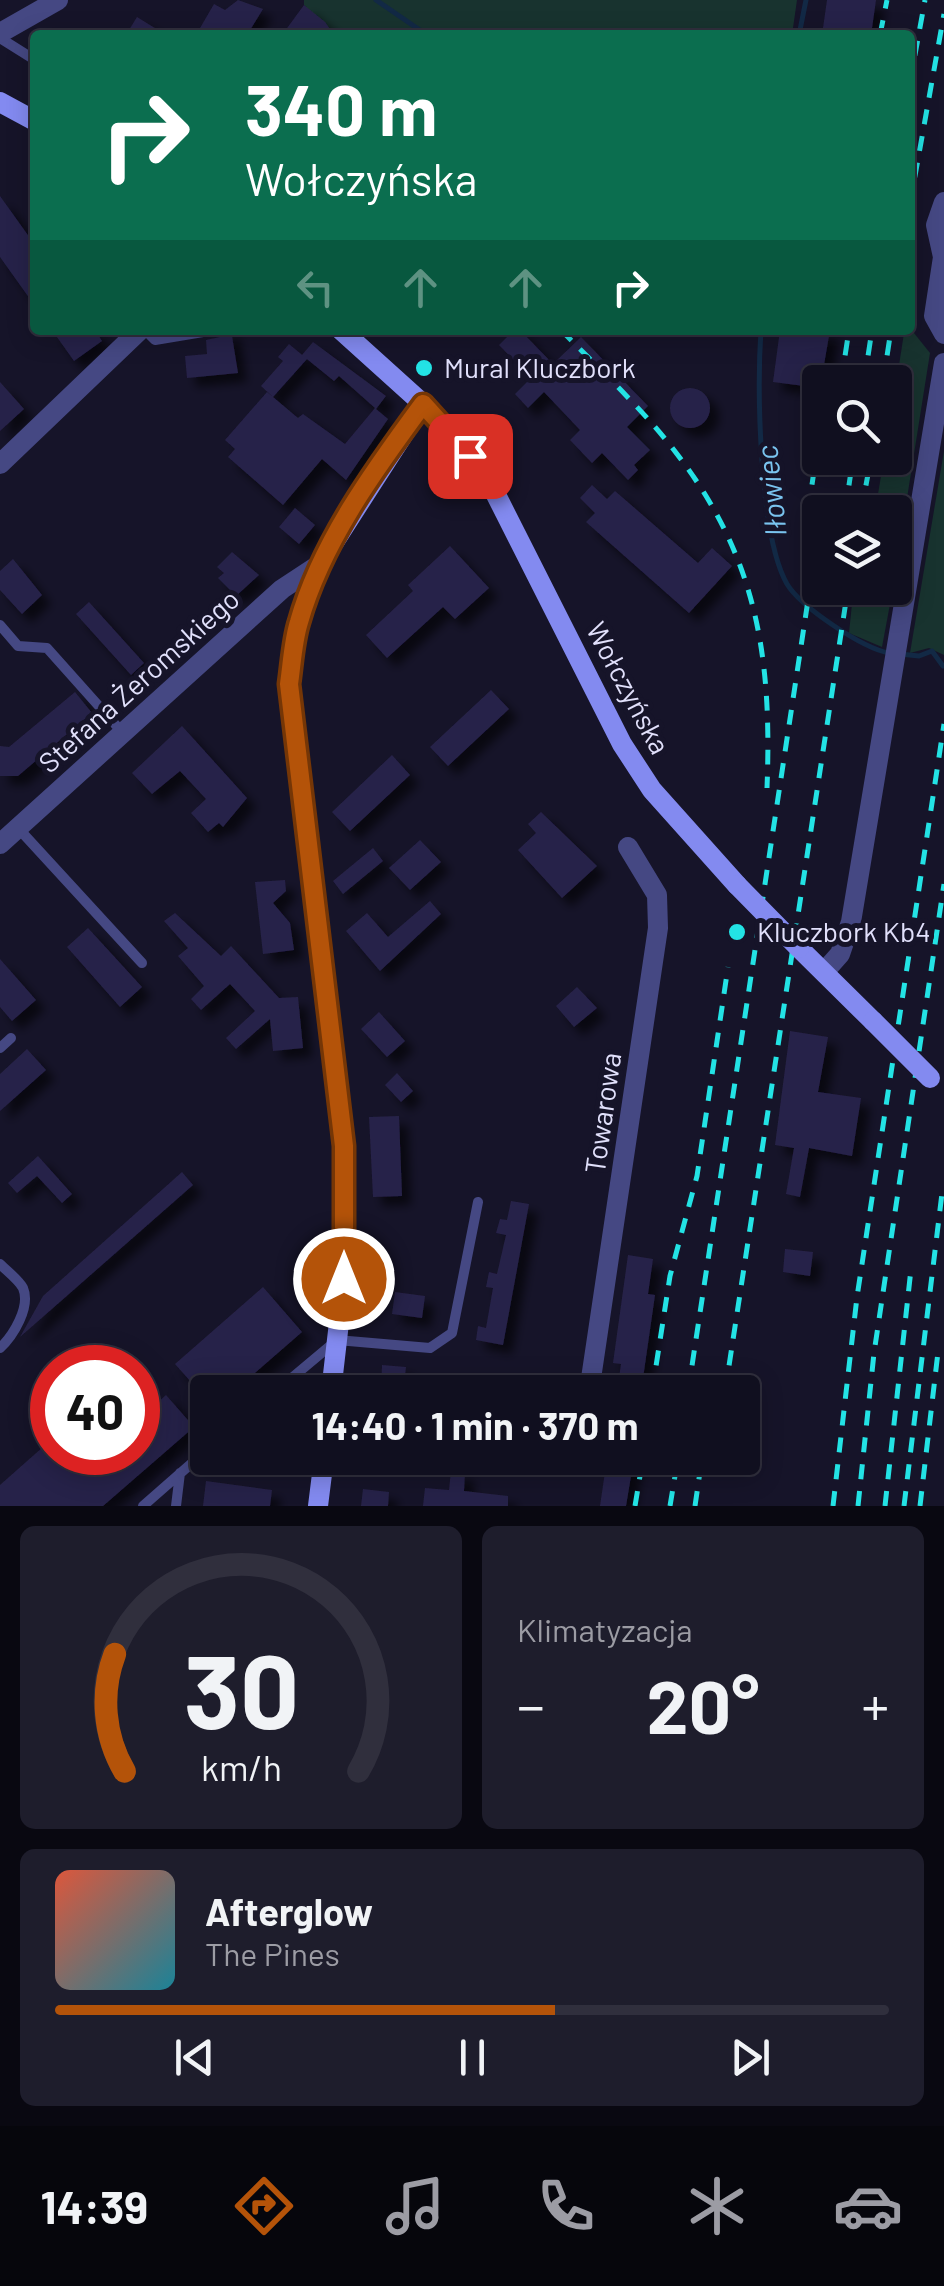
<!DOCTYPE html>
<html lang="pl">
<head>
<meta charset="utf-8">
<style>
	:root { --surface:#100f1f; --page:#1e1d2c; --text:#f1f3f6; --muted:#9c9ca4; --line:#302f3d; --accent:#b45309 }
	body { margin:0; font-family:Barlow,sans-serif; background:var(--page); color:var(--text); height:100vh; display:flex; flex-direction:column; font-size:38px; white-space:nowrap }
	* { box-sizing:border-box; margin:0 }
	p { font-size:32px; color:var(--muted) }
	.icon { flex:none; width:55px; height:55px; fill:none; stroke:currentColor; stroke-width:2; stroke-linecap:round; stroke-linejoin:round }
	.map { position:relative; height:1506px; overflow:hidden }
	.side { display:flex; flex-direction:column; gap:20px; padding:20px; background:#090811; flex:1 }
	.side>* { flex:none }
	.hud { position:absolute; left:30px; top:30px; width:885px; height:305px; border-radius:10px; box-shadow:0 5px 25px #0003,0 0 0 2px var(--line); background:#0b6e4f; color:#fff; overflow:hidden }
	.buttons { position:absolute; left:802px; top:365px; display:grid; gap:20px }
	.buttons a { display:grid; place-items:center; width:110px; height:110px; border-radius:10px; background:var(--surface); box-shadow:0 5px 25px #0003,0 0 0 2px var(--line); font-size:50px }
	.speed { position:absolute; left:30px; top:1345px; display:flex; gap:20px; font-size:50px; font-weight:700; text-align:center }
	.speed>* { display:grid; place-content:center; width:130px; height:130px; border-radius:50%; background:var(--surface); box-shadow:0 5px 25px #0003,0 0 0 2px var(--line); line-height:1 }
	.speed .limit { border:15px solid #d22; background:#fff; color:#111 }
	.pin { position:absolute; display:grid; place-items:center; width:85px; height:85px; color:#fff; margin:-42px; border-radius:20px; box-shadow:0 5px 15px #0006 }
	.me { position:absolute; width:110px; margin:-55px; rotate:0deg; stroke-linejoin:round; filter:drop-shadow(0 0 8px #0008) }
	.turn { display:flex; align-items:center; gap:35px; height:210px; padding:0 50px; font-size:45px }
	.turn .icon { width:130px; height:130px; stroke-width:2.5 }
	.turn b { display:block; font-size:70px; line-height:85px }
	.lanes { display:flex; align-items:center; height:95px; padding:0 50px; background:#0003; justify-content:center; gap:50px; direction:ltr }
	.lanes .off { opacity:.35 }
	.big { font-size:75px; font-weight:700; line-height:1.1 }
	.side .widget { flex:1; display:flex; flex-direction:column; justify-content:center; gap:15px; min-width:0; padding:0 35px; border-radius:15px; background:var(--page) }
	.side .dial { align-items:center; gap:0 }
	.dial svg { height:260px; overflow:visible; fill:none; stroke:var(--line); stroke-width:7; stroke-linecap:round; text-anchor:middle }
	.dial text { fill:var(--text); stroke:none }
	.song { display:flex; align-items:center; gap:30px }
	.cover { width:120px; height:120px; border-radius:15px; background:linear-gradient(135deg,hsl(10 70% 55%),hsl(190 70% 35%)) }
	.played { height:10px; border-radius:5px; background:linear-gradient(90deg,var(--accent) 60%,var(--line) 60%) }
	.keys { display:flex; justify-content:space-around; direction:ltr }
	.heat { display:flex; justify-content:space-between; align-items:center; font-size:55px; direction:ltr }
	.side .tiles { flex:1; display:grid; gap:20px; grid-template-columns:1fr 1fr }
	.widget:last-child { grid-column:span 2 }
	.trip { position:absolute; left:190px; top:1375px; width:570px; height:100px; border-radius:10px; background:var(--surface); box-shadow:0 5px 25px #0003,0 0 0 2px var(--line); font-weight:700; line-height:100px; text-align:center }
	.dock { display:flex; height:160px; justify-content:space-around; align-items:center; background:#06060c; color:var(--muted) }
	.dock .icon { width:70px; height:70px }
	.dock .on { color:var(--accent) }
	.dock b { font-size:45px; color:var(--text) }
	.map>svg:first-child { display:block }
	.green { fill:#18332f }
	.lines { fill:none; stroke-linecap:round; stroke-linejoin:round }
	.stream { stroke:#122945; stroke-width:5 }
	.building { fill:#272248; filter:url(#shadow) }
	.lane { stroke:#454883; stroke-width:10 }
	.street { stroke:#454883; stroke-width:20 }
	.secondary { stroke:#838af0; stroke-width:20 }
	.rail { stroke:#23e3e5; stroke-width:5; stroke-dasharray:15 12; stroke-linecap:butt }
	.secondary-bridge { stroke:#838af0; stroke-width:20 }
	.route-casing { stroke:#753606; stroke-width:25 }
	.route { stroke:#b45309; stroke-width:18 }
	.poi-dot { fill:#23e3e5; stroke:#161429; stroke-width:4 }
	.labels { text-anchor:middle; stroke-width:10; stroke-linejoin:round; paint-order:stroke }
	.poi-label { font-size:28px; fill:#e1e0fb; stroke:#161429; text-anchor:start }
	.street-label { font-size:28px; fill:#e1e0fb; stroke:#161429 }
	.water-label { font-size:30px; font-style:italic; fill:#7ac4ef; stroke:#161429 }
</style>
</head>
<body>
<div class="map">
<svg width="944" height="1506" viewBox="0 0 944 1506">
	<defs>
		<filter id="shadow"><feDropShadow dx="9" dy="9" stdDeviation="5" flood-color="#0009"/></filter>
	</defs>
	<rect width="100%" height="100%" fill="#161429"/>
	<path class="green" d="M 304,0 L 797,0 L 792,35 L 334,35 L 304,5 Z
		M 910,328 L 930,353 L 895,574 L 895,512 L 875,512 L 884,458 L 895,458 L 895,391 L 904,333 Z
		M 944,451 L 944,655 L 929,648 L 910,653 Z
		M 861,588 L 893,588 L 882,647 L 849,633 L 853,594 L 860,595 Z"/>
	<g class="lines">
		<path class="stream" d="M 376,0 L 427,35
			M 799,35 L 806,0
			M 761,330 C 757,388 759,535 787,584 C 801,607 862,648 889,653
			M 900,654 L 919,656 L 932,651 L 943,666"/>
	</g>
	<path class="building" d="M 238,0 L 263,9 L 247,35 L 196,35 L 214,4 L 225,10 Z
		M 827,0 L 876,0 L 871,35 L 822,35 Z
		M 304,5 L 325,22 L 334,35 L 282,35 Z
		M 137,17 L 166,35 L 126,35 Z
		M 0,196 L 35,245 L 35,306 L 0,257 Z
		M 52,330 L 95,330 L 102,341 L 74,361 Z
		M 224,330 L 231,330 L 238,373 L 187,378 L 185,356 L 207,354 L 206,340 L 220,337 Z
		M 514,330 L 520,330 L 553,364 L 581,337 L 648,406 L 627,427 L 650,450 L 634,465 L 638,470 L 628,480 L 602,453 L 592,463 L 570,440 L 580,430 L 544,392 L 528,408 L 515,394 L 531,378 L 499,345 Z
		M 780,330 L 830,330 L 820,388 L 773,382 Z
		M 313,342 L 386,396 L 376,409 L 388,419 L 346,480 L 322,459 L 283,505 L 228,457 L 235,449 L 225,440 L 267,392 L 298,418 L 303,414 L 345,444 L 375,408 L 339,376 L 334,381 L 302,355 Z
		M 289,344 L 307,359 L 273,397 L 261,386 L 283,361 L 278,357 Z
		M 0,382 L 24,409 L 0,431 Z
		M670 408a20 20 0 1 1 40 0a20 20 0 1 1-40 0Z
		M 592,485 L 607,499 L 615,491 L 698,563 L 712,548 L 732,566 L 689,613 L 586,522 L 595,513 L 580,498 Z
		M 295,508 L 315,525 L 299,544 L 279,527 Z
		M 450,546 L 489,588 L 455,619 L 443,607 L 387,658 L 366,635 L 413,591 L 408,585 Z
		M 232,552 L 259,575 L 236,596 L 218,578 L 224,573 L 217,567 Z
		M 13,559 L 42,595 L 22,614 L 0,590 L 0,571 Z
		M 89,602 L 144,663 L 131,675 L 76,614 Z
		M 491,690 L 509,709 L 448,766 L 430,747 Z
		M 75,692 L 92,713 L 18,776 L 0,776 L 0,746 L 9,747 Z
		M 182,726 L 247,798 L 223,827 L 219,823 L 208,832 L 191,813 L 206,799 L 180,771 L 152,794 L 132,773 Z
		M 392,755 L 410,775 L 350,831 L 332,812 Z
		M 541,812 L 597,866 L 562,898 L 518,850 L 536,833 L 528,824 Z
		M 420,840 L 441,862 L 410,890 L 389,868 Z
		M 373,848 L 383,861 L 343,894 L 333,881 Z
		M 285,880 L 286,891 L 273,903 L 290,923 L 294,950 L 263,954 L 255,882 Z
		M 430,901 L 441,914 L 380,971 L 346,931 L 367,913 L 388,937 Z
		M 175,913 L 221,956 L 231,946 L 279,998 L 298,997 L 303,1048 L 273,1051 L 270,1019 L 236,1049 L 226,1038 L 255,1011 L 230,984 L 201,1010 L 191,999 L 204,986 L 178,956 L 188,948 L 164,921 Z
		M 88,928 L 142,987 L 120,1007 L 67,947 Z
		M 0,959 L 36,1000 L 12,1021 L 0,1007 Z
		M 577,987 L 597,1008 L 574,1027 L 556,1006 Z
		M 379,1012 L 405,1041 L 387,1057 L 361,1029 Z
		M 790,1031 L 828,1037 L 818,1092 L 861,1098 L 852,1156 L 809,1148 L 800,1197 L 786,1194 L 794,1148 L 775,1145 Z
		M 27,1049 L 46,1070 L 0,1111 L 0,1074 Z
		M 397,1073 L 413,1091 L 401,1102 L 385,1085 Z
		M 399,1116 L 402,1196 L 373,1197 L 369,1117 Z
		M 38,1156 L 72,1194 L 62,1203 L 37,1176 L 17,1193 L 8,1183 Z
		M 182,1172 L 193,1185 L 20,1337 L 43,1296 Z
		M 511,1201 L 529,1204 L 503,1345 L 476,1340 L 478,1326 L 486,1328 L 493,1288 L 486,1287 L 489,1272 L 497,1274 L 506,1235 L 496,1233 L 500,1219 L 507,1220 Z
		M 785,1249 L 813,1252 L 810,1276 L 783,1272 Z
		M 628,1255 L 653,1259 L 648,1294 L 655,1295 L 641,1392 L 617,1392 L 621,1364 L 613,1363 Z
		M 263,1287 L 302,1332 L 233,1392 L 200,1392 L 175,1364 Z
		M 395,1292 L 425,1296 L 422,1318 L 392,1314 Z
		M 382,1365 L 406,1367 L 403,1392 L 381,1392 Z
		M 489,1374 L 509,1378 L 507,1392 L 486,1392 Z
		M 166,1395 L 194,1427 L 103,1506 L 0,1506 L 0,1485 L 52,1439 L 52,1452 L 138,1452 L 138,1420 Z
		M 607,1458 L 634,1458 L 626,1506 L 600,1506 Z
		M 451,1471 L 465,1472 L 464,1491 L 508,1496 L 508,1506 L 423,1506 L 425,1488 L 449,1490 Z
		M 206,1481 L 272,1490 L 270,1506 L 203,1506 Z
		M 363,1489 L 389,1492 L 388,1506 L 361,1506 Z"/>
	<g class="lines">
		<path class="lane" d="M 0,38 L 35,60
			M 145,330 L 155,340 L 215,330
			M 0,625 L 18,646 L 47,648 L 122,732
			M 18,828 L 142,963
			M 0,1048 L 11,1038
			M 0,1264 C 7,1271 19,1280 23,1288 C 31,1307 13,1336 0,1348
			M 275,1392 L 337,1340 L 430,1348 L 452,1333 L 478,1202
			M 143,1506 L 208,1449
			M 176,1506 L 180,1473"/>
		<path class="street" d="M 0,33 L 58,0
			M 944,202 L 936,225 L 943,257 L 934,316 L 944,334
			M 0,464 L 140,330
			M 0,844 L 282,589 L 320,564
			M 824,972 L 840,954 L 851,922 L 944,363
			M 589,1392 L 658,928 L 657,895 L 628,847
			M 560,1458 L 579,1458"/>
		<path class="secondary" d="M 0,102 L 35,121
			M 341,330 L 423,404 L 487,477 L 622,744 L 652,790 L 737,885
			M 799,948 L 873,1021
			M 331,1392 L 344,1279 L 344,1146 L 289,684 L 298,623 L 320,564 L 423,404
			M 318,1506 L 324,1458"/>
		<path class="rail" d="M 880,35 L 887,0
			M 910,82 L 925,0
			M 910,204 L 944,14
			M 561,330 C 600,370 643,409 677,454 C 758,559 772,660 767,788
			M 841,382 L 849,330
			M 864,382 L 872,330
			M 883,382 L 891,330
			M 804,463 L 809,387
			M 845,512 L 853,458
			M 861,512 L 871,458
			M 804,538 L 820,431
			M 652,1392 L 670,1276 L 697,1176 L 728,967
			M 688,1392 L 820,521
			M 725,1392 L 848,588
			M 635,1506 L 643,1458
			M 670,1506 L 678,1458
			M 695,1506 L 702,1458
			M 833,1506 L 857,1297 L 944,724
			M 858,1506 L 874,1353 L 944,884
			M 885,1506 L 911,1269
			M 904,1506 L 943,1185
			M 920,1506 L 938,1352"/>
		<path class="secondary-bridge" d="M 737,885 L 799,948
			M 873,1021 L 930,1078"/>
	</g>
	<g class="lines">
		<g class="route-casing">
			<path id="route" d="M 344,1279 L 344,1146 L 289,684 C 292,663 293,641 299,622 C 321,543 375,469 423,404 L 470,456"/>
		</g>
		<use href="#route" class="route"/>
	</g>
	<g class="poi-dot">
		<circle cx="424" cy="368" r="10"/>
		<circle cx="737" cy="932" r="10"/>
	</g>
	<g class="labels">
		<g class="poi-label">
			<text x="444" y="378">Mural Kluczbork</text>
			<text x="757" y="942">Kluczbork Kb4</text>
		</g>
		<g class="street-label">
			<text transform="translate(139 681) rotate(-42)" y="10">Stefana Żeromskiego</text>
			<text transform="translate(628 688) rotate(62)" y="10">Wołczyńska</text>
			<text transform="translate(603 1113) rotate(-82)" y="10">Towarowa</text>
		</g>
		<g class="water-label">
			<text transform="translate(772 491) rotate(-96)" y="10">Iłowiec</text>
		</g>
	</g>
</svg>
<div class="buttons">
<a><svg class="icon" aria-label="search" viewBox="0 0 24 24"><circle cx="10" cy="10" r="6"/><path d="M15 15l6 6"/></svg></a>
<a><svg class="icon" aria-label="layers" viewBox="0 0 24 24"><path d="M12 4l9 5-9 5-9-5zM3 14l9 5 9-5"/></svg></a>
</div>
<div class="speed"><div class="limit">40</div></div>
<div class="pin" style="left:470px;top:456px;background:#d93025"><svg class="icon" aria-label="arrive" viewBox="0 0 24 24"><path d="M6 21V4h12l-3 4 3 4H6"/></svg></div>
<svg class="me" style="left:344px;top:1279px" viewBox="-20 -20 40 40"><circle r="17" fill="#b45309" stroke="#fff" stroke-width="3"/><path d="M0-11L8 9 0 5-8 9z" fill="#fff"/></svg>
<div class="trip">14:40 · 1 min · 370 m</div>
<div class="hud">
<div class="turn"><svg class="icon" aria-label="right" viewBox="0 0 24 24"><path d="M7 20v-9h11M14 6l5 5-5 5"/></svg><div><b>340 m</b>Wołczyńska</div></div>
<div class="lanes"><svg class="icon off" aria-label="left" viewBox="0 0 24 24"><path d="M17 20v-9H6M10 6l-5 5 5 5"/></svg><svg class="icon off" aria-label="ahead" viewBox="0 0 24 24"><path d="M12 20V5M6 11l6-6 6 6"/></svg><svg class="icon off" aria-label="ahead" viewBox="0 0 24 24"><path d="M12 20V5M6 11l6-6 6 6"/></svg><svg class="icon" aria-label="right" viewBox="0 0 24 24"><path d="M7 20v-9h11M14 6l5 5-5 5"/></svg></div>
</div>
</div>
<section class="side">
<div class="tiles">
<div class="widget dial"><svg viewBox="0 0 100 80">
<path d="M14 69A42 42 0 1 1 86 69"/>
<path d="M14 69A42 42 0 0 1 11 33" stroke="#b45309"/>
<text x="50" y="56" font-size="32" font-weight="700">30</text>
<text x="50" y="72" font-size="11">km/h</text>
</svg></div>
<div class="widget"><p>Klimatyzacja</p>
<div class="heat"><a>−</a><b class="big">20°</b><a>+</a></div>
</div>
<div class="widget">
<div class="song"><i class="cover"></i><div><b>Afterglow</b><p>The Pines</p></div></div>
<div class="played"></div>
<div class="keys"><svg class="icon" aria-label="previous" viewBox="0 0 24 24"><path d="M18 5L8 12l10 7zM5 5v14"/></svg><svg class="icon" aria-label="pause" viewBox="0 0 24 24"><path d="M8 5v14M16 5v14"/></svg><svg class="icon" aria-label="next" viewBox="0 0 24 24"><path d="M6 5l10 7-10 7zM19 5v14"/></svg></div>
</div>
</div>
</section>
<nav class="dock">
<b>14:39</b>
<svg class="icon on" aria-label="directions" viewBox="0 0 24 24"><path d="M12 3l9 9-9 9-9-9zM9 14v-3h6M13 9l2 2-2 2"/></svg>
<svg class="icon" aria-label="music" viewBox="0 0 24 24"><path d="M9 18V5l10-2v13"/><circle cx="6" cy="18" r="3"/><circle cx="16" cy="16" r="3"/></svg>
<svg class="icon" aria-label="phone" viewBox="0 0 24 24"><path d="M5 4h4l2 5-3 2q2 4 5 5l2-3 5 2v4C11 20 4 13 5 4z"/></svg>
<svg class="icon" aria-label="climate" viewBox="0 0 24 24"><path d="M12 3v18M4 7l16 10M4 17L20 7"/></svg>
<svg class="icon" aria-label="car" viewBox="0 0 24 24"><path d="M5 17H2v-5l4-1 3-4h7l3 4 3 1v5h-3M9 17h6M6 11h13"/><circle cx="7" cy="17" r="2"/><circle cx="17" cy="17" r="2"/></svg>
</nav>
</body>
</html>
